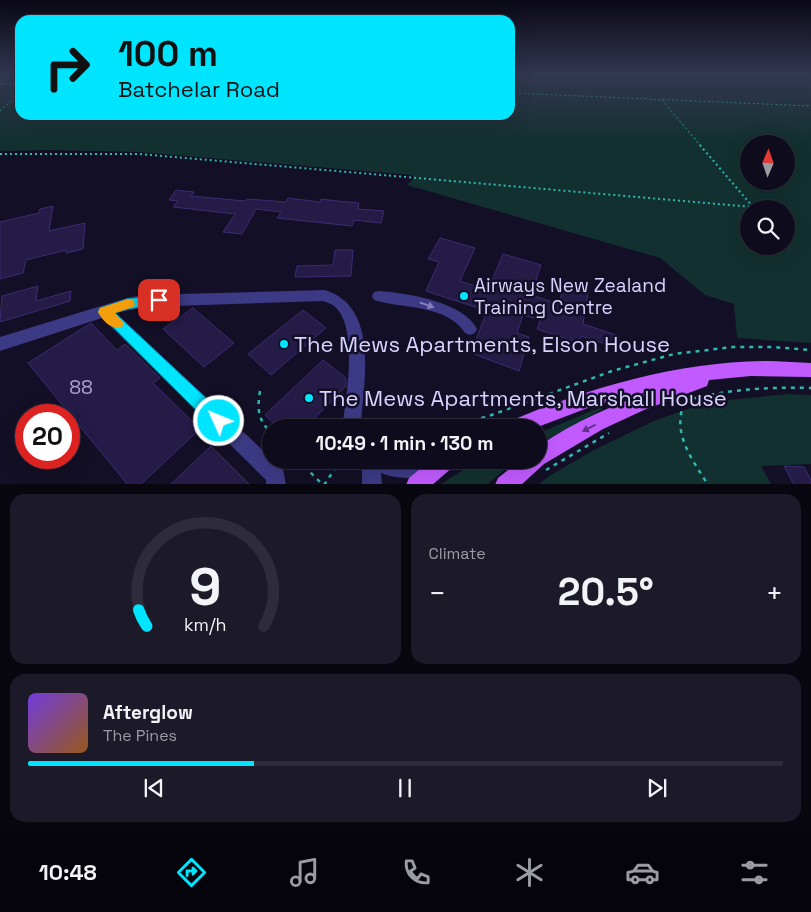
<!DOCTYPE html>
<html lang="en">
<head>
<meta charset="utf-8">
<style>
	:root { --surface:#0e0b1c; --page:#1c1929; --text:#f1f3f6; --muted:#9b9ba3; --line:#2e2b3b; --accent:#00e5ff }
	body { margin:0; font-family:"Space Grotesk",sans-serif; background:var(--page); color:var(--text); height:100vh; display:flex; flex-direction:column; font-size:19px; white-space:nowrap }
	* { box-sizing:border-box; margin:0 }
	p { font-size:16px; color:var(--muted) }
	.icon { flex:none; width:28px; height:28px; fill:none; stroke:currentColor; stroke-width:2; stroke-linecap:round; stroke-linejoin:round }
	.map { position:relative; height:484px; overflow:hidden }
	.panel { display:flex; flex-direction:column; gap:10px; padding:10px; background:#08060f; flex:1 }
	.panel>* { flex:none }
	.hud { position:absolute; left:15px; top:15px; width:500px; height:105px; border-radius:15px; box-shadow:0 5px 20px #0002,0 0 0 1px var(--line); background:#00e5ff; color:#111; overflow:hidden }
	.needle { width:32px; rotate:2deg }
	.fabs { position:absolute; left:740px; top:135px; display:grid; gap:10px }
	.fabs a { display:grid; place-items:center; width:55px; height:55px; border-radius:50%; background:var(--surface); box-shadow:0 5px 20px #0002,0 0 0 1px var(--line); font-size:25px }
	.speed { position:absolute; left:15px; top:404px; display:flex; gap:10px; font-size:25px; font-weight:700; text-align:center }
	.speed>* { display:grid; place-content:center; width:65px; height:65px; border-radius:50%; background:var(--surface); box-shadow:0 5px 20px #0002,0 0 0 1px var(--line); line-height:1 }
	.speed .limit { border:8px solid #d22; background:#fff; color:#111 }
	.pin { position:absolute; display:grid; place-items:center; width:42px; height:42px; color:#fff; margin:-21px; border-radius:10px; box-shadow:0 2px 8px #0006 }
	.me { position:absolute; width:55px; margin:-28px; rotate:314deg; stroke-linejoin:round; filter:drop-shadow(0 0 4px #0008) }
	.turn { display:flex; align-items:center; gap:18px; height:105px; padding:0 20px; font-size:22px }
	.turn .icon { width:65px; height:65px; stroke-width:2.5 }
	.turn b { display:block; font-size:35px; line-height:42px }
	.big { font-size:38px; font-weight:700; line-height:1.1 }
	.panel .tile { flex:1; display:flex; flex-direction:column; justify-content:center; gap:8px; min-width:0; padding:0 18px; border-radius:15px; background:var(--page) }
	.panel .dial { align-items:center; gap:0 }
	.dial svg { height:130px; overflow:visible; fill:none; stroke:var(--line); stroke-width:7; stroke-linecap:round; text-anchor:middle }
	.dial text { fill:var(--text); stroke:none }
	.song { display:flex; align-items:center; gap:15px }
	.cover { width:60px; height:60px; border-radius:8px; background:linear-gradient(135deg,hsl(260 70% 55%),hsl(30 70% 35%)) }
	.played { height:5px; border-radius:2px; background:linear-gradient(90deg,var(--accent) 30%,var(--line) 30%) }
	.keys { display:flex; justify-content:space-around; direction:ltr }
	.heat { display:flex; justify-content:space-between; align-items:center; font-size:28px; direction:ltr }
	.panel .tiles { flex:1; display:grid; gap:10px; grid-template-columns:1fr 1fr }
	.tile:last-child { grid-column:span 2 }
	.trip { position:absolute; left:262px; top:419px; width:285px; height:50px; border-radius:25px; background:var(--surface); box-shadow:0 5px 20px #0002,0 0 0 1px var(--line); font-weight:700; line-height:50px; text-align:center }
	.dock { display:flex; height:80px; justify-content:space-around; align-items:center; background:#06040b; color:var(--muted) }
	.dock .icon { width:35px; height:35px }
	.dock .on { color:var(--accent) }
	.dock b { font-size:22px; color:var(--text) }
	.map>svg:first-child { display:block }
	.green { fill:#12302f; fill-rule:evenodd }
	.building { fill:#241b47; stroke:#3b2d73 }
	.lines { fill:none; stroke-linecap:round; stroke-linejoin:round }
	.path-far2 { stroke:#2fb8b0; stroke-width:1; stroke-dasharray:2 2.5; stroke-linecap:butt }
	.path-far1 { stroke:#2fb8b0; stroke-width:2; stroke-dasharray:2 3; stroke-linecap:butt }
	.path { stroke:#2fb8b0; stroke-width:2.5; stroke-dasharray:4 5; stroke-linecap:butt }
	.minor { fill:#3d3a85; fill-rule:evenodd }
	.major { fill:#c25bff; fill-rule:evenodd }
	.oneway { fill:#837fbc }
	.oneway2 { fill:#623188 }
	.route { fill:#00e5ff; stroke:#0095a6 }
	.slow { fill:#f59e0b }
	.poi-dot { fill:#00e5ff; stroke:#130f26; stroke-width:2 }
	.labels { text-anchor:middle; stroke-width:5; stroke-linejoin:round; paint-order:stroke }
	.poi-label { font-size:19px; fill:#d9d4ff; stroke:#130f26; text-anchor:start }
	.near-number-label { font-size:19px; fill:#aca6d1 }
	.near-poi-label { font-size:22px; fill:#d9d4ff; stroke:#130f26; text-anchor:start }
</style>
</head>
<body>
<div class="map">
<svg width="811" height="485" viewBox="0 0 811 485">
	<rect width="100%" height="100%" fill="#130f26"/>
	<path class="green" d="M 0,74 L 20,74 L 20,115 L 510,115 L 510,74 L 811,74 L 811,343 L 737,338 L 734,304 L 705,295 L 660,258 L 407,185 L 414,178 L 411,175 L 138,152 L 51,150 L 0,151 ZM 749,144 L 786,144 L 786,181 L 749,181 ZM 749,209 L 786,209 L 786,246 L 749,246 Z
		M 788,394 L 811,395 L 811,464 L 761,466 L 771,484 L 539,484 L 549,476 L 594,450 L 656,420 L 708,402 Z
		M 601,407 L 603,409 L 539,444 L 539,433 Z
		M 479,460 L 516,460 L 488,484 L 441,484 Z"/>
	<path class="building" d="M 176,190 L 194,192 L 191,196 L 245,201 L 247,199 L 286,202 L 288,198 L 320,202 L 321,199 L 337,201 L 359,203 L 358,209 L 384,211 L 381,223 L 354,220 L 352,226 L 277,218 L 281,212 L 256,209 L 242,234 L 223,232 L 235,214 L 173,207 L 178,201 L 169,200 Z
		M 53,206 L 49,231 L 85,223 L 83,249 L 66,253 L 66,250 L 26,260 L 23,273 L 0,279 L 0,222 L 39,213 L 40,209 Z
		M 440,238 L 475,248 L 460,281 L 488,290 L 503,254 L 541,265 L 531,295 L 559,304 L 565,280 L 589,287 L 583,324 L 619,336 L 618,348 L 581,336 L 579,343 L 537,329 L 540,320 L 523,315 L 517,333 L 529,337 L 519,371 L 471,353 L 487,311 L 426,291 L 439,262 L 428,259 Z
		M 335,250 L 353,250 L 351,276 L 295,277 L 297,266 L 333,265 Z
		M 38,286 L 36,301 L 71,291 L 70,301 L 0,322 L 2,296 Z
		M 193,308 L 234,343 L 204,367 L 163,329 Z
		M 303,310 L 326,328 L 271,375 L 248,354 Z
		M 91,323 L 117,350 L 125,344 L 160,378 L 153,383 L 200,429 L 140,485 L 128,485 L 28,363 Z
		M 323,360 L 346,378 L 346,386 L 305,428 L 279,428 L 265,415 Z
		M 211,446 L 250,485 L 170,485 Z
		M 784,466 L 804,467 L 811,480 L 811,485 L 794,485 Z"/>
	<g class="lines">
		<path class="path-far2" d="M 0,84 L 20,84
			M 510,93 L 811,106
			M 662,100 L 700,145
			M 0,111 L 20,94"/>
		<path class="path-far1" d="M 0,154 L 139,154 L 753,207 L 699,144"/>
		<path class="path" d="M 260,391 C 257,410 258,419 271,433
			M 684,401 C 726,389 768,387 811,388
			M 681,403 L 683,406 C 673,436 693,460 708,485
			M 393,428 L 411,421 L 464,422 L 486,417 L 612,371 L 674,354 L 733,347 L 772,347 L 811,350
			M 298,460 L 323,485
			M 546,470 L 609,433
			M 324,485 L 336,467 L 346,460"/>
		<path class="minor" d="M 325,290 C 379,307 364,380 361,423 L 363,428 L 345,428 L 343,424 C 346,396 359,326 334,306 C 331,304 327,302 323,301 L 143,307 L 116,313 L 283,469 L 286,485 L 266,485 L 266,480 L 102,318 L 0,351 L 0,337 L 127,298 L 143,295 Z
			M 379,291 C 407,293 464,302 477,329 L 475,333 L 470,335 L 465,333 C 447,304 402,309 374,300 L 372,296 L 374,292 Z
			M 362,460 L 455,460 L 453,467 C 429,476 405,483 381,473 L 382,485 L 362,485 Z"/>
		<path class="major" d="M 771,361 L 811,363 L 811,377 L 751,376 L 709,380 L 707,386 L 644,410 L 603,429 L 544,464 L 521,485 L 495,485 L 498,478 L 521,460 L 539,460 L 539,446 C 575,421 614,405 655,390 L 593,406 L 535,428 L 505,428 L 508,422 C 590,387 681,361 771,361 Z
			M 431,460 L 455,460 L 453,467 L 432,485 L 406,485 L 409,478 Z"/>
	</g>
	<defs><path id="oneway-solid" d="M-6-.8H1V-3.2L6.5 0L1 3.2V.8H-6Z" transform="scale(1.25)"/></defs>
	<use class="oneway" href="#oneway-solid" transform="translate(427 305) rotate(19)"/>
	<use class="oneway2" href="#oneway-solid" transform="translate(589 428) rotate(153)"/>
	<linearGradient id="sky" x2="0" y2="1"><stop stop-color="#0a0815"/><stop offset="0.52" stop-color="#333752"/><stop offset="1" stop-color="#333752" stop-opacity="0"/></linearGradient>
	<rect width="811" height="142" fill="url(#sky)"/>
	<path class="route" d="M 159,295 L 164,297 L 165,300 L 164,304 L 127,309 L 115,313 L 224,415 L 227,421 L 224,427 L 219,429 L 213,427 L 98,312 L 100,308 L 127,299 Z"/>
	<path class="slow" d="M 128,299 L 133,300 L 135,304 L 133,307 L 115,313 L 124,324 L 122,327 C 112,331 102,320 98,312 L 100,308 Z"/>
	<g class="poi-dot">
		<circle cx="464" cy="296" r="5"/>
		<circle cx="284" cy="344" r="5"/>
		<circle cx="309" cy="398" r="5"/>
	</g>
	<g class="labels">
		<g class="poi-label">
			<text x="474" y="292">Airways New Zealand<tspan x="474" dy="22">Training Centre</tspan></text>
		</g>
		<g class="near-number-label">
			<text x="81" y="394">88</text>
		</g>
		<g class="near-poi-label">
			<text x="294" y="352">The Mews Apartments, Elson House</text>
			<text x="319" y="406">The Mews Apartments, Marshall House</text>
		</g>
	</g>
</svg>
<div class="fabs">
<a><svg class="needle" viewBox="-14 -14 28 28"><path d="M0-13l5 13h-10z" fill="#e53935"/><path d="M0 13l5-13h-10z" fill="#9b9ba3"/></svg></a>
<a><svg class="icon" aria-label="search" viewBox="0 0 24 24"><circle cx="10" cy="10" r="6"/><path d="M15 15l6 6"/></svg></a>
</div>
<div class="speed"><div class="limit">20</div></div>
<div class="pin" style="left:159px;top:300px;background:#d93025"><svg class="icon" aria-label="arrive" viewBox="0 0 24 24"><path d="M6 21V4h12l-3 4 3 4H6"/></svg></div>
<svg class="me" style="left:219px;top:421px" viewBox="-20 -20 40 40"><circle r="17" fill="#00e5ff" stroke="#fff" stroke-width="3"/><path d="M0-11L8 9 0 5-8 9z" fill="#fff"/></svg>
<div class="trip">10:49 · 1 min · 130 m</div>
<div class="hud">
<div class="turn"><svg class="icon" aria-label="right" viewBox="0 0 24 24"><path d="M7 20v-9h11M14 6l5 5-5 5"/></svg><div><b>100 m</b>Batchelar Road</div></div>
</div>
</div>
<section class="panel">
<div class="tiles">
<div class="tile dial"><svg viewBox="0 0 100 80">
<path d="M14 69A42 42 0 1 1 86 69"/>
<path d="M14 69A42 42 0 0 1 9 59" stroke="#00e5ff"/>
<text x="50" y="56" font-size="32" font-weight="700">9</text>
<text x="50" y="72" font-size="11">km/h</text>
</svg></div>
<div class="tile"><p>Climate</p>
<div class="heat"><a>−</a><b class="big">20.5°</b><a>+</a></div>
</div>
<div class="tile">
<div class="song"><i class="cover"></i><div><b>Afterglow</b><p>The Pines</p></div></div>
<div class="played"></div>
<div class="keys"><svg class="icon" aria-label="previous" viewBox="0 0 24 24"><path d="M18 5L8 12l10 7zM5 5v14"/></svg><svg class="icon" aria-label="pause" viewBox="0 0 24 24"><path d="M8 5v14M16 5v14"/></svg><svg class="icon" aria-label="next" viewBox="0 0 24 24"><path d="M6 5l10 7-10 7zM19 5v14"/></svg></div>
</div>
</div>
</section>
<nav class="dock">
<b>10:48</b>
<svg class="icon on" aria-label="directions" viewBox="0 0 24 24"><path d="M12 3l9 9-9 9-9-9zM9 14v-3h6M13 9l2 2-2 2"/></svg>
<svg class="icon" aria-label="music" viewBox="0 0 24 24"><path d="M9 18V5l10-2v13"/><circle cx="6" cy="18" r="3"/><circle cx="16" cy="16" r="3"/></svg>
<svg class="icon" aria-label="phone" viewBox="0 0 24 24"><path d="M5 4h4l2 5-3 2q2 4 5 5l2-3 5 2v4C11 20 4 13 5 4z"/></svg>
<svg class="icon" aria-label="climate" viewBox="0 0 24 24"><path d="M12 3v18M4 7l16 10M4 17L20 7"/></svg>
<svg class="icon" aria-label="car" viewBox="0 0 24 24"><path d="M5 17H2v-5l4-1 3-4h7l3 4 3 1v5h-3M9 17h6M6 11h13"/><circle cx="7" cy="17" r="2"/><circle cx="17" cy="17" r="2"/></svg>
<svg class="icon" aria-label="filters" viewBox="0 0 24 24"><path d="M4 7h16M4 17h16"/><circle cx="9" cy="7" r="2"/><circle cx="15" cy="17" r="2"/></svg>
</nav>
</body>
</html>
